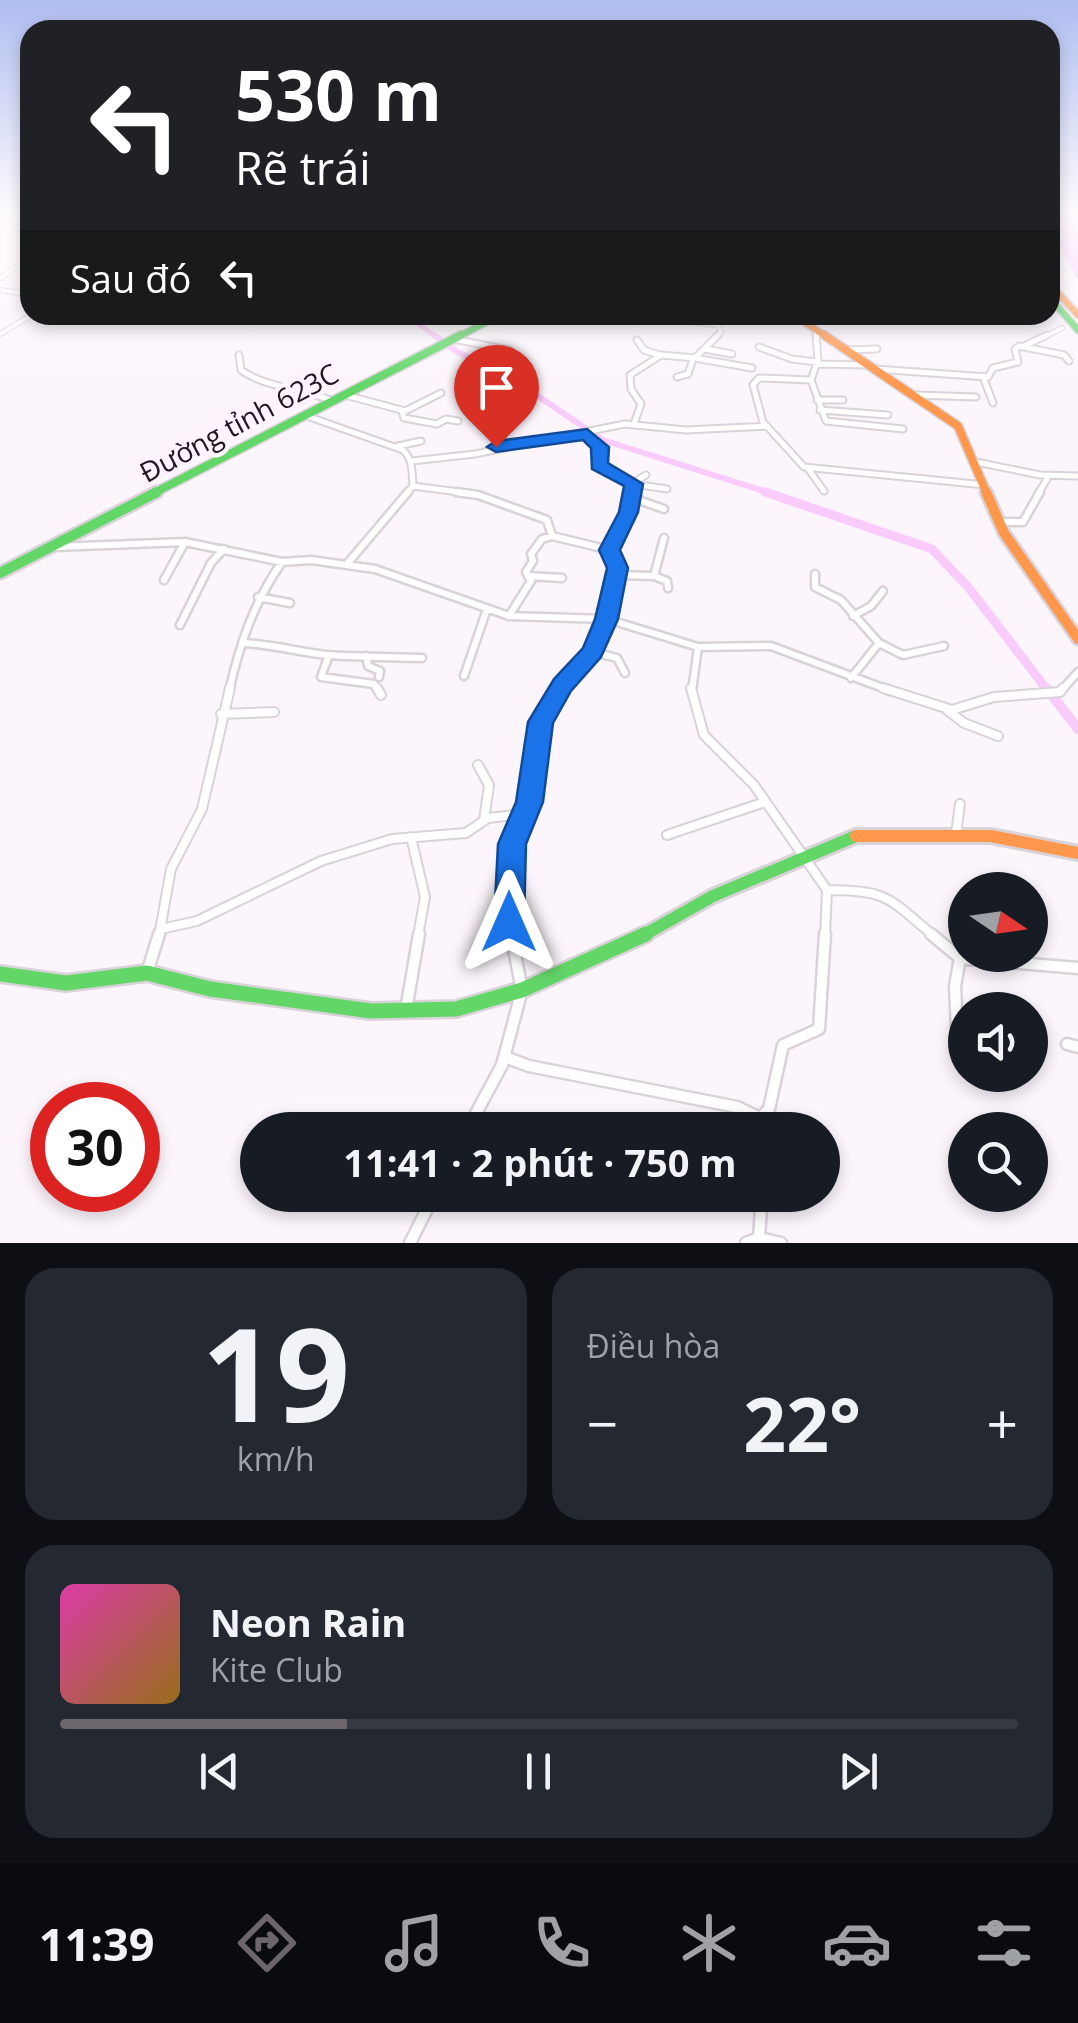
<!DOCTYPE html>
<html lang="vi">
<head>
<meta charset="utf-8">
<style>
	:root { --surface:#171b24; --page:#242831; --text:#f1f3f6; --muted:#9ea1a6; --line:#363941; --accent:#6c666c }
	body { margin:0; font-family:"Open Sans",sans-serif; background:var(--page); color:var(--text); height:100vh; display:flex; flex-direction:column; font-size:38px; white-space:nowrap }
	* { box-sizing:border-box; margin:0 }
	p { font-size:32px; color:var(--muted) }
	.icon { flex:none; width:55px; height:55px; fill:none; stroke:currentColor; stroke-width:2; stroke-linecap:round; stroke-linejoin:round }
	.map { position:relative; height:1243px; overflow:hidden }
	.details { display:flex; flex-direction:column; gap:25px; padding:25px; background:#0d0f14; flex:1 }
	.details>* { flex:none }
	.banner { position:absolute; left:20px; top:20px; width:1040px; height:305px; border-radius:30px; box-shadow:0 5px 15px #0003; background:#202124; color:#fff; overflow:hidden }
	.needle { width:65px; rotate:103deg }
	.buttons { position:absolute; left:948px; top:872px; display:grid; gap:20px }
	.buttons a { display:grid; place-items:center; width:100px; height:100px; border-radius:50%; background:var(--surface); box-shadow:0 5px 15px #0003; font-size:50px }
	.speed { position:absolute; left:30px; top:1082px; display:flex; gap:20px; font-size:50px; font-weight:700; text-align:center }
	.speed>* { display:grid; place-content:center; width:130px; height:130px; border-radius:50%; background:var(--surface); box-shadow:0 5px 15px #0003; line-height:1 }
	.speed .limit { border:15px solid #d22; background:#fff; color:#111 }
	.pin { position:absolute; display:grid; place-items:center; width:85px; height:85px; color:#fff; margin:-102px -42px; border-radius:50% 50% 50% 0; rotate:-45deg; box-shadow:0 0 10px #0007 }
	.pin .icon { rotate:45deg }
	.me { position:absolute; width:110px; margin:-55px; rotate:0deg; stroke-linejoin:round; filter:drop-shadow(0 0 8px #0008) }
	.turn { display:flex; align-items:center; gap:35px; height:210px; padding:0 50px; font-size:45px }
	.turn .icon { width:130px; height:130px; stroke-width:2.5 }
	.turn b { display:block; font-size:70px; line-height:85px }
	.then { display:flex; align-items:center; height:95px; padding:0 50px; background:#0003; gap:20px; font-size:38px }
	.big { font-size:75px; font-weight:700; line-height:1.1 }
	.details .tile { flex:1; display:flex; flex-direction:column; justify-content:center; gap:15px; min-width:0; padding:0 35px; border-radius:30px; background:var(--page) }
	.details .dial { align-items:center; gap:0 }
	.dial b { font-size:130px; line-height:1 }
	.song { display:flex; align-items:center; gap:30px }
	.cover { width:120px; height:120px; border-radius:15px; background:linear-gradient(135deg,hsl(320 70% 55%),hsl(40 70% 35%)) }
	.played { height:10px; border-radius:5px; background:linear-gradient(90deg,var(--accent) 30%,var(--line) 30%) }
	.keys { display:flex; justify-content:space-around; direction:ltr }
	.heat { display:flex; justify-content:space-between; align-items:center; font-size:55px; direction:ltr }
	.details .tiles { flex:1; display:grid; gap:25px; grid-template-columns:1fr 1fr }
	.tile:last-child { grid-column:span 2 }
	.trip { position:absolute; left:240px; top:1112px; width:600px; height:100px; border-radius:50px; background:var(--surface); box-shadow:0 5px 15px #0003; font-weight:700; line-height:100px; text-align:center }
	.dock { display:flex; height:160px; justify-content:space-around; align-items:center; background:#090b0e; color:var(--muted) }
	.dock .icon { width:70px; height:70px }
	.dock .selected { color:var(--accent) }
	.dock b { font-size:45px; color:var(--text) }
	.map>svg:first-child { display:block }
	.water { fill:#f9cbfb }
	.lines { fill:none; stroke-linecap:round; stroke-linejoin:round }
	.canal-far3 { stroke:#f9cbfb; stroke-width:5 }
	.canal-far2 { stroke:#f9cbfb; stroke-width:6 }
	.canal-far1 { stroke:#f9cbfb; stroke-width:9 }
	.canal { stroke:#f9cbfb; stroke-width:10 }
	.street-far4-casing { stroke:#d9d3d9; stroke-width:6 }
	.street-far3-casing { stroke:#d9d3d9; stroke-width:9 }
	.street-far2-casing { stroke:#d9d3d9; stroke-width:11 }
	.street-far1-casing { stroke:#d9d3d9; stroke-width:12 }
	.street-casing { stroke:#d9d3d9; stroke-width:15 }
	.fast-far4-casing { stroke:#d9d3d9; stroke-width:9 }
	.fast-far3-casing { stroke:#d9d3d9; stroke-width:11 }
	.fast-far2-casing { stroke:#d9d3d9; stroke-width:15 }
	.fast-far1-casing { stroke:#d9d3d9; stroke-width:18 }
	.fast-casing { stroke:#d9d3d9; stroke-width:20 }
	.slow-far3-casing { stroke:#d9d3d9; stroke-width:9 }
	.slow-far2-casing { stroke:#d9d3d9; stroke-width:11 }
	.slow-far1-casing { stroke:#d9d3d9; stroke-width:15 }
	.slow-casing { stroke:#d9d3d9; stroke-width:18 }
	.street-far4 { stroke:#fffeff; stroke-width:4 }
	.street-far3 { stroke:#fffeff; stroke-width:5 }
	.street-far2 { stroke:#fffeff; stroke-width:6 }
	.street-far1 { stroke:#fffeff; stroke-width:8 }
	.street { stroke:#fffeff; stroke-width:10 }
	.fast-far4 { stroke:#63d668; stroke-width:6 }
	.fast-far3 { stroke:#63d668; stroke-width:8 }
	.fast-far2 { stroke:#63d668; stroke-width:10 }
	.fast-far1 { stroke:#63d668; stroke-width:12 }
	.fast { stroke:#63d668; stroke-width:15 }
	.slow-far3 { stroke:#ff974d; stroke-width:6 }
	.slow-far2 { stroke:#ff974d; stroke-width:8 }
	.slow-far1 { stroke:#ff974d; stroke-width:10 }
	.slow { stroke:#ff974d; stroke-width:12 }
	.route { fill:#1a73e8; stroke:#114b97; stroke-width:2.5 }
	.labels { text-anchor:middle; stroke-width:9; stroke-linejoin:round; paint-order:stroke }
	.street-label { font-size:28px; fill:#1f181f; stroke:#fff3ff }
</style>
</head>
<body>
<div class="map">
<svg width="1078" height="1243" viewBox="0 0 1078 1243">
	<rect width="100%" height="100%" fill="#fcf6fc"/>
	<path class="water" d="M 1050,211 L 1078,211 L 1078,280 L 1050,230 Z"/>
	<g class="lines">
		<path class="canal-far3" d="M 406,315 L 438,338"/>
		<path class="canal-far2" d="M 434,335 L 456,351 L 514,380 L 603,440 L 773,494"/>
		<path class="canal-far1" d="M 765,492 L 932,549 L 968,587 L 1048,691"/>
		<path class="canal" d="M 1046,688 L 1078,729"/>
		<g class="street-far4-casing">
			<path id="street-far4" d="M 0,228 L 30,228
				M 30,234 L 19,244 L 30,250
				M 0,278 L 30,258
				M 0,290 L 30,294
				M 544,315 L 566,321
				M 714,315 L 721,332 L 715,338
				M 650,318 L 719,325
				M 816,330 L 817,338
				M 0,334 L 32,315
				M 1042,338 L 1062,328"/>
		</g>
		<g class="street-far3-casing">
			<path id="street-far3" d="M 816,335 L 818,360 L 811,380 L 759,378 L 753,385 L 763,422 L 804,467 L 985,485
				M 453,339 L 510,350
				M 637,340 L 644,350 L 660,355
				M 1024,346 L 1047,335
				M 759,347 L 792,359 L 817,362
				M 705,349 L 732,354
				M 847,350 L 877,349
				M 239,355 L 241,370 C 266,388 301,388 330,400
				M 695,358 L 752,368
				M 817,364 L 870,365
				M 875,369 L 988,377 L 993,368 L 1018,362 L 1015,349 L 1019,346 L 1064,355 L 1069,361
				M 677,377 L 688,374 L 693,359
				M 983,377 L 993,403
				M 811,380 L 826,421 L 903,429
				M 345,395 L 405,411 L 441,393
				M 916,395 L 976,397
				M 817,400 L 843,400
				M 820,410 L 888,415
				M 402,411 L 404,418 L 437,424 L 446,419 L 458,421
				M 304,415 L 403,450 C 413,460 412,472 413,486 L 406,494
				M 634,424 L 641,404 L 631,389 L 630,375 L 661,355 L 695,358 L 718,335
				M 587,435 L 600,447 L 598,465 L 634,484 L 632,494
				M 398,446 L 421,441
				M 412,461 L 475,454 L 625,424 L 686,430 L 767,426
				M 976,462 L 1040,475 L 1078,476
				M 809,470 L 824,491
				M 633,483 L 646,475
				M 634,484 L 667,489
				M 413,486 L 474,494
				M 1038,494 L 1047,479"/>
		</g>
		<g class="street-far2-casing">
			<path id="street-far2" d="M 456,492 L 478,495 L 547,520 L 552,536 L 610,550
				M 633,498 L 664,509
				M 1000,522 L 1023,522 L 1040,492
				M 55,547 L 185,542 L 282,562 L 311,560 L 375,569 L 509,616 L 607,619 L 698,647 L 771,646 L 891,691
				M 347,564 L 408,492
				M 815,574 L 815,587 L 841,600 L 879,643 L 851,678
				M 617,575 L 654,576 L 664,538
				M 528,576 L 562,578
				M 654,576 L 667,581 L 668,588
				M 164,580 L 185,542
				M 258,597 L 290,603
				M 509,616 L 531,581 L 526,572 L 533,561 L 531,554 L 542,539 L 552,536
				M 853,616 L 871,606 L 883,591
				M 607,619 L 617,567 L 610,550 L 629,512 L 633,492
				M 180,625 L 211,563 L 224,549
				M 242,643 C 272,644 298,652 327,655 C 359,657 390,657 422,658
				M 879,643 L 903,655 L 944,646
				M 593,652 L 617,658 L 625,673
				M 329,655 L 321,677 L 374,684 L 378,691
				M 366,656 L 368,666 L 380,671 L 379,677
				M 464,676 L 487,609
				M 229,691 C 240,643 254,602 282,562
				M 559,691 L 593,652 L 605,619
				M 692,691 L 698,647
				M 1061,691 L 1078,672"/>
		</g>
		<g class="street-far1-casing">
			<path id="street-far1" d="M 377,688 L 381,695
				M 691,688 L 704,735 L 754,785 L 827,890 C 889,890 888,898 934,936
				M 883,688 L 952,710 L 994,697 L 1060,692 L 1063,688
				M 946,709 L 964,723 L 998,736
				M 221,714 L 274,712
				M 478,765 L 489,785 L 484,820
				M 956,834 L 960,804
				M 667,835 L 765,802
				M 411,837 L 425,897 L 418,936
				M 161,929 L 197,921 L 321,861 L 392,839 L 466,833 L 488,818 L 523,814
				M 159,936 L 171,869 L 202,809 L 230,688
				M 512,936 L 512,844 L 530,802 L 540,723 L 560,688
				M 825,936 L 827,890"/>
		</g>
		<g class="street-casing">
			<path id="street" d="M 931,934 L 960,958 L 1078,968
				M 960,958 L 955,986 L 957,1028 L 965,1034
				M 147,973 L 159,934
				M 406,1010 L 419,934
				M 1067,1044 L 1078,1047
				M 505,1057 L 529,1066 L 737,1107 L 760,1118 L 760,1130
				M 760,1118 L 769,1109 L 783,1045 L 819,1029 L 825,934
				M 467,1130 L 502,1065 L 522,990 L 511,934
				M 759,1238 L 781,1243
				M 410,1243 L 434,1195
				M 746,1243 L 759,1238 L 762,1195"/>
		</g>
		<g class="fast-far4-casing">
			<path id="fast-far4" d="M 1050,298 L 1078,330
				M 456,338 L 500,315"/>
		</g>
		<g class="fast-far3-casing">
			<path id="fast-far3" d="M 152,494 L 461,335"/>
		</g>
		<g class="fast-far2-casing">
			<path id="fast-far2" d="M 0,573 L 157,492"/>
		</g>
		<g class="fast-far1-casing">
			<path id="fast-far1" d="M 642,936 L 713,896 L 856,836"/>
		</g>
		<g class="fast-casing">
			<path id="fast" d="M 0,974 L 66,983 L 147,973 L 210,989 L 371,1011 L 456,1009 L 522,990 L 646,934"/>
		</g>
		<g class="slow-far3-casing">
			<path id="slow-far3" d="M 1050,284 L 1078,315
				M 794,315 L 828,338"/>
		</g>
		<g class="slow-far2-casing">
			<path id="slow-far2" d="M 824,335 L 958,426 L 987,494"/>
		</g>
		<g class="slow-far1-casing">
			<path id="slow-far1" d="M 986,492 L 1004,533 L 1078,639"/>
		</g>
		<g class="slow-casing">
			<path id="slow" d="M 856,836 L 991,836 L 1078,853"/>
		</g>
		<use href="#street-far4" class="street-far4"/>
		<use href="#street-far3" class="street-far3"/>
		<use href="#street-far2" class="street-far2"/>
		<use href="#street-far1" class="street-far1"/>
		<use href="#street" class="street"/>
		<use href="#fast-far4" class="fast-far4"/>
		<use href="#fast-far3" class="fast-far3"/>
		<use href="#fast-far2" class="fast-far2"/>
		<use href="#fast-far1" class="fast-far1"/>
		<use href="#fast" class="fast"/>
		<use href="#slow-far3" class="slow-far3"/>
		<use href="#slow-far2" class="slow-far2"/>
		<use href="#slow-far1" class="slow-far1"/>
		<use href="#slow" class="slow"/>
	</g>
	<linearGradient id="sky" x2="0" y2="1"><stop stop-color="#afbdf0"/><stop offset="0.55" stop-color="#fefbfe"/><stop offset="1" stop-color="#fefbfe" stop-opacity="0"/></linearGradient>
	<rect width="1078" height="385" fill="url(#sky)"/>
	<path class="route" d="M 587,429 L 609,447 L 608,463 L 643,484 L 638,512 L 620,550 L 628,568 L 618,619 L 601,657 L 571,691 L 553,723 L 543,802 L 526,844 L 524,922 L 519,931 L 509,935 L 498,931 L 494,922 L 498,844 L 516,802 L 528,722 L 554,679 L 583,648 L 595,619 L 607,568 L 599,550 L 619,512 L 624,486 L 592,469 L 591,448 L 583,440 L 496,452 L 487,447 L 496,441 Z"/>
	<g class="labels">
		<g class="street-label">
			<text transform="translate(239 423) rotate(-28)" y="10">Đường tỉnh 623C</text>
		</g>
	</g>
</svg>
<div class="buttons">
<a><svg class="needle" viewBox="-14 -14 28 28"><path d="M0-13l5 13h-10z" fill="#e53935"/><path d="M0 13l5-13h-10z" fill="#9ea1a6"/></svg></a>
<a><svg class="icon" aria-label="sound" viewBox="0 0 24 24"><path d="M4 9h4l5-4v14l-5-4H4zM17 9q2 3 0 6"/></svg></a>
<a><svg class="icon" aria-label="search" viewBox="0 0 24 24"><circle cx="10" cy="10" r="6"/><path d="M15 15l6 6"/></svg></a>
</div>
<div class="speed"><div class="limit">30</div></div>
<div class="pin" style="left:496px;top:447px;background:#d93025"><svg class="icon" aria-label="arrive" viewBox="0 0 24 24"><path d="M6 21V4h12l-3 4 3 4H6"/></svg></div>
<svg class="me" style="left:509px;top:922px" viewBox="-20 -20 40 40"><path d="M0-17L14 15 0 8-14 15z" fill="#1a73e8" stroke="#fff" stroke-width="4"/></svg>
<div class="trip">11:41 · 2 phút · 750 m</div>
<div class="banner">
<div class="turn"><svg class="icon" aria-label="left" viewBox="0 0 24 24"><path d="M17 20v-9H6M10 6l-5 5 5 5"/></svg><div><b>530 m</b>Rẽ trái</div></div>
<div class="then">Sau đó<svg class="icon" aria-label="left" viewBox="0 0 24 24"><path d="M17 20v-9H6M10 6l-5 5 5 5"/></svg></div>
</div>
</div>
<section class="details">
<div class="tiles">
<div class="tile dial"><b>19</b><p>km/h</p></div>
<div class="tile"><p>Điều hòa</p>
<div class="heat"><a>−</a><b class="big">22°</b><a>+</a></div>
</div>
<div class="tile">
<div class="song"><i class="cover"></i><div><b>Neon Rain</b><p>Kite Club</p></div></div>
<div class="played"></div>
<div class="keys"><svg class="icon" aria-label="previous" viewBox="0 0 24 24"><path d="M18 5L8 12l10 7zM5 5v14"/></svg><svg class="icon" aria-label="pause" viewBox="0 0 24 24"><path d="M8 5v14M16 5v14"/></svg><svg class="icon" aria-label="next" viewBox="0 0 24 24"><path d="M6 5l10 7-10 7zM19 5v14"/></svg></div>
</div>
</div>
</section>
<nav class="dock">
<b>11:39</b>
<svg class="icon selected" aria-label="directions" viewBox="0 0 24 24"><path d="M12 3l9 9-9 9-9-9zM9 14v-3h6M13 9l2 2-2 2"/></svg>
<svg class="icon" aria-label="music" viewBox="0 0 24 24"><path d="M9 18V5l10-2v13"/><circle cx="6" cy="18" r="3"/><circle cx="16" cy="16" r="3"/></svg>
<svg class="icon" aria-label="phone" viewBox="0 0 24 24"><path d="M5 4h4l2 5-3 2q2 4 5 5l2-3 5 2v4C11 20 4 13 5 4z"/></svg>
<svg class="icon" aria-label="climate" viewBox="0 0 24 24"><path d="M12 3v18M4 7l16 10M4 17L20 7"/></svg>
<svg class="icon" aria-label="car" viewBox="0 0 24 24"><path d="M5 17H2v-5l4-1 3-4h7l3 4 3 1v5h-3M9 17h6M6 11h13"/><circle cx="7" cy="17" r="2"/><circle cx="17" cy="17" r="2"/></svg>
<svg class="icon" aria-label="filters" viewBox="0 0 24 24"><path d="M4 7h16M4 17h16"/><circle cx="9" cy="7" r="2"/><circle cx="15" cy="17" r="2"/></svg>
</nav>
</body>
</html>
